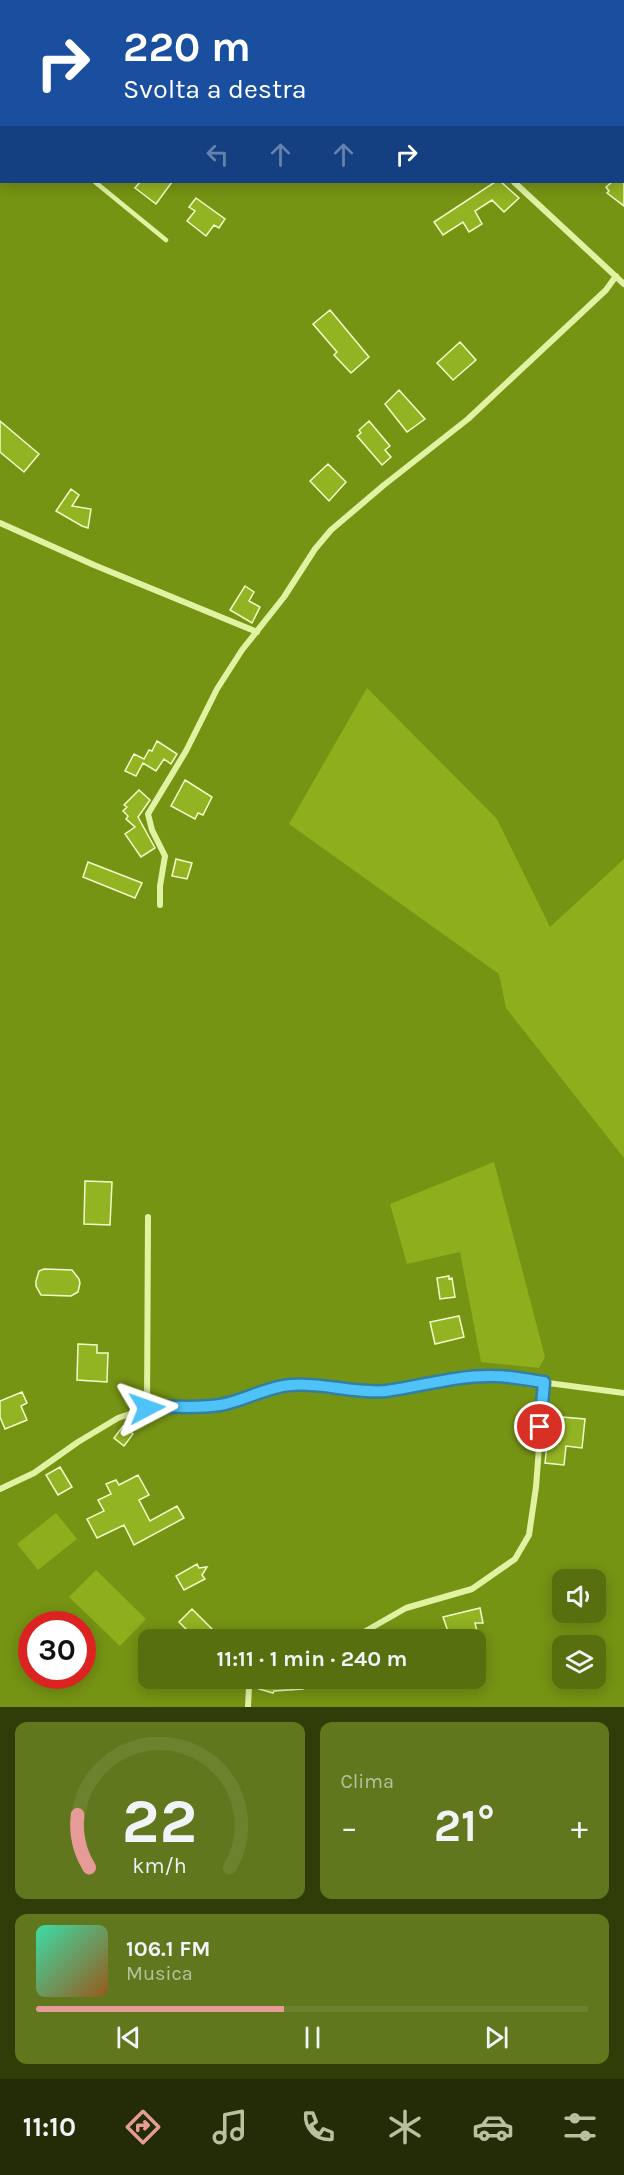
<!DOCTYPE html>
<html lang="it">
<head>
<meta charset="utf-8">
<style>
	:root { --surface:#586f0f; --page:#61771d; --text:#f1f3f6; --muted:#b7c19e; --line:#6d812f; --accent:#e69b98 }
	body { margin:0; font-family:Karla,sans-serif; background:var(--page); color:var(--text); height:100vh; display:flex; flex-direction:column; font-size:22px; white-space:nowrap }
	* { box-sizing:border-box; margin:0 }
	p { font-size:20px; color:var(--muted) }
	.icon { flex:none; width:33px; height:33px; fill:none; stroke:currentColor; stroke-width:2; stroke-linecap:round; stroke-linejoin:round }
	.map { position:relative; height:1707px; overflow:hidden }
	.side { display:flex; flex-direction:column; gap:15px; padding:15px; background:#303d08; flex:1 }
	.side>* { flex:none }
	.guide { position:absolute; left:0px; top:0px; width:624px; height:183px; box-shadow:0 3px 15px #0003; background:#1a4fa0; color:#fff; overflow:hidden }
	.fabs { position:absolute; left:552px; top:1569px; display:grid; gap:12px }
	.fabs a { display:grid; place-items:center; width:54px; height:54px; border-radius:12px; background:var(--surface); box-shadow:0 3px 15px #0003; font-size:30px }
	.speed { position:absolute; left:18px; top:1611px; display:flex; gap:12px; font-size:30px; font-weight:700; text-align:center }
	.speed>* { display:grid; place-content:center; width:78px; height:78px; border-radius:50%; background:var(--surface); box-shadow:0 3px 15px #0003; line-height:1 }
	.speed .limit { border:9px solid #d22; background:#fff; color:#111 }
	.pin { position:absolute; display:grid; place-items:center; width:51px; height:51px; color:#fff; margin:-26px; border:3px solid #fff; border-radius:50%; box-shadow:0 2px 6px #0007 }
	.me { position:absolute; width:66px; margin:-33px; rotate:86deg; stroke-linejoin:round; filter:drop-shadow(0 0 4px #0008) }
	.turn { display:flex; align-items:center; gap:21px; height:126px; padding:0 24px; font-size:27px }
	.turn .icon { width:78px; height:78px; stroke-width:2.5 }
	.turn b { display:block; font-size:42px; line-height:51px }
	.lanes { display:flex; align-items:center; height:57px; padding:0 24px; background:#0003; justify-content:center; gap:30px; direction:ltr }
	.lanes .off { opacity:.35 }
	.big { font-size:45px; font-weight:700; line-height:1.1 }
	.side .widget { flex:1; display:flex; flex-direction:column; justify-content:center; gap:9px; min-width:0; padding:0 21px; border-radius:12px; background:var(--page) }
	.side .dial { align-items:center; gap:0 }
	.dial svg { height:156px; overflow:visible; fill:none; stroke:var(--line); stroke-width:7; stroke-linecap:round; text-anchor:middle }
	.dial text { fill:var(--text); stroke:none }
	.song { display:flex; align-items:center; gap:18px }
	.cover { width:72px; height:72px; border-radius:9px; background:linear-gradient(135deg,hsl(160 70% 55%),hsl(30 70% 35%)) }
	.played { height:6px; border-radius:3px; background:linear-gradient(90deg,var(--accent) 45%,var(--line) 45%) }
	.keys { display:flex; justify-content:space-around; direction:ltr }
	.heat { display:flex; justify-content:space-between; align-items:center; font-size:33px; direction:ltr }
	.side .tiles { flex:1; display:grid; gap:15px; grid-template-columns:1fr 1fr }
	.widget:last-child { grid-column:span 2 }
	.trip { position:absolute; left:138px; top:1629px; width:348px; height:60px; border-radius:12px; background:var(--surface); box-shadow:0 3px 15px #0003; font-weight:700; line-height:60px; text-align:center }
	.dock { display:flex; height:96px; justify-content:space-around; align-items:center; background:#232c06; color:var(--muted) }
	.dock .icon { width:42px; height:42px }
	.dock .current { color:var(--accent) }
	.dock b { font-size:27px; color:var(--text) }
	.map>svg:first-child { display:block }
	.green { fill:#8eae1c }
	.building { fill:#92b322; stroke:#f2fcca; stroke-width:1.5 }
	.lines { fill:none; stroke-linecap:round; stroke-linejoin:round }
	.lane { stroke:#e1f2a3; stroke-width:4.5 }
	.street { stroke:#e1f2a3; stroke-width:6 }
	.route-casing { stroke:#337fa1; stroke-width:15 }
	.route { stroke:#4fc3f7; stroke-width:10 }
</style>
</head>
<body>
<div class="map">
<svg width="624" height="1707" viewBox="0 0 624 1707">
	<rect width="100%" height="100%" fill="#769414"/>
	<path class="green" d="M 367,688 L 497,819 L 550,927 L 624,859 L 624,1158 L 506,1008 L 499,974 L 289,824 Z
		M 494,1162 L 545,1357 L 539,1368 L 481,1362 L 460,1252 L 407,1264 L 390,1204 Z
		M 56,1513 L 77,1539 L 38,1570 L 17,1544 Z
		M 96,1570 L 146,1619 L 120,1646 L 69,1597 Z"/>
	<path class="building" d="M 140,182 L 172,182 L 156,204 L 135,188 Z
		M 495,182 L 501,182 L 519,198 L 504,212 L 492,200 L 475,211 L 482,224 L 469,232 L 463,222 L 443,235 L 434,222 Z
		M 612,182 L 624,182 L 624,206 L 607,193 L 609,191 L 606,187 Z
		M 196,198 L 225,219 L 219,228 L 214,225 L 206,236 L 187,221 L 195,211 L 189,207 Z
		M 330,310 L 369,357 L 351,373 L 334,355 L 337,352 L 313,324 Z
		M 460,342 L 476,360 L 453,380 L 437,363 Z
		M 399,390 L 425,419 L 407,432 L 385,404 Z
		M 0,421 L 39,454 L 24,472 L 0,452 Z
		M 369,421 L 390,446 L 385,450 L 391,457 L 382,465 L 357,436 L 361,433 L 359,430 Z
		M 328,464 L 346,482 L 329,501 L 310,481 Z
		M 71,489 L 79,495 L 72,506 L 91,509 L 88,528 L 82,526 L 56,511 Z
		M 245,586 L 254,592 L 249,601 L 260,607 L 252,623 L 230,610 Z
		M 157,741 L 177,754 L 171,764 L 164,759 L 156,771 L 143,763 L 136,776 L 125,771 L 134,754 L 144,759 L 149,750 L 152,751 Z
		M 185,780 L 212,797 L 203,815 L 198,813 L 195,819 L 171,806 Z
		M 139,790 L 150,800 L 138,817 L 155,848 L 141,857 L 125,834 L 135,827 L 126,819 L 128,816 L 123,811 L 127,807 L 124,805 Z
		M 176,859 L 192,863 L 187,879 L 172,876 Z
		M 88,862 L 142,883 L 135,898 L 83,877 Z
		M 85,1181 L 112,1182 L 110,1225 L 84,1224 Z
		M 44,1269 L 72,1270 L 79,1279 L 80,1283 L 78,1292 L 71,1296 L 41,1295 L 36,1286 L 36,1281 L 39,1271 Z
		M 449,1276 L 449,1279 L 452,1278 L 455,1297 L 440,1299 L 437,1278 Z
		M 459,1316 L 464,1337 L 435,1344 L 430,1322 Z
		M 78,1344 L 97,1345 L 97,1353 L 108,1353 L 107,1382 L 77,1380 Z
		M 22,1392 L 27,1403 L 21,1406 L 27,1420 L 5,1429 L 0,1417 L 0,1401 Z
		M 562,1417 L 585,1419 L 582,1448 L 566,1446 L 564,1465 L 545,1463 L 549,1424 L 562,1425 Z
		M 123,1426 L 133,1434 L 124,1446 L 114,1438 Z
		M 60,1467 L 72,1487 L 58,1495 L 46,1475 Z
		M 138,1475 L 149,1495 L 139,1500 L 150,1521 L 177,1506 L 184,1518 L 134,1545 L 124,1525 L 97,1538 L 87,1519 L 104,1511 L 98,1500 L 111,1494 L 106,1484 L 116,1480 L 119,1485 Z
		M 197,1564 L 199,1568 L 207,1567 L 202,1575 L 205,1579 L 184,1590 L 176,1576 Z
		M 480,1608 L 483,1623 L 475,1623 L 479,1640 L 451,1640 L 443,1617 Z
		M 192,1609 L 223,1640 L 197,1640 L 179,1622 Z
		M 262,1678 L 302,1680 L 303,1689 L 274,1691 L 273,1693 L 259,1689 Z"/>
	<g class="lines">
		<path class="lane" d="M 0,104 L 2,105
			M 95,182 L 166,240"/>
		<path class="street" d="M 108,0 L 115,2
			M 298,0 L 299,2
			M 622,50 L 624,50
			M 514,182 L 624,284
			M 0,523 L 94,565 L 257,632
			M 160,905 L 160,886 L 165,856 L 152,830 L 148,814 L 186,751 L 217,689 L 242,650 L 284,597 L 315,549 L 331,530 L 384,485 L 468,419 L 606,290 L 616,276
			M 147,1408 L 148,1217
			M 0,1489 L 34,1473 L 78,1442 L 118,1418 L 147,1408 L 170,1405 L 221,1405 L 263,1391 L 290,1385 L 319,1385 L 364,1391 L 384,1391 L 473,1377 L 495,1376 L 624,1393
			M 350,1640 L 406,1608 L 472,1589 L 515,1559 L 529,1535 L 536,1487 L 544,1382
			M 248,1707 L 249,1687 L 253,1678"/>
	</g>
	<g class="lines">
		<g class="route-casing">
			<path id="route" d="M 147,1408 C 171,1405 196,1409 220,1405 C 244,1401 266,1387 290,1385 C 322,1382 354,1394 386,1391 C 422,1386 458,1375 494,1376 C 511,1376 528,1380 544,1382 L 540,1427"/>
		</g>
		<use href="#route" class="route"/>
	</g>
</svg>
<div class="fabs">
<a><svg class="icon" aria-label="sound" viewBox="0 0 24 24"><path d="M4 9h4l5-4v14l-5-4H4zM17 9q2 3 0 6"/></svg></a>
<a><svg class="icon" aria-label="layers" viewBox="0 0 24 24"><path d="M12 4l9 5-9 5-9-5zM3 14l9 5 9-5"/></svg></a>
</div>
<div class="speed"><div class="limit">30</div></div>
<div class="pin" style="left:540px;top:1427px;background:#d93025"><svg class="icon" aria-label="arrive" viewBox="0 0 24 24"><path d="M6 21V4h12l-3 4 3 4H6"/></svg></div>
<svg class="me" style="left:147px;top:1408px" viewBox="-20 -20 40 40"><path d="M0-17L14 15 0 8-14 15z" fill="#4fc3f7" stroke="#fff" stroke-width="4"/></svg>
<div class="trip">11:11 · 1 min · 240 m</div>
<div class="guide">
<div class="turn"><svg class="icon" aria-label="right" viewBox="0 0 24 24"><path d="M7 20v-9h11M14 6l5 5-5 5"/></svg><div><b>220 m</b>Svolta a destra</div></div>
<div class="lanes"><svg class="icon off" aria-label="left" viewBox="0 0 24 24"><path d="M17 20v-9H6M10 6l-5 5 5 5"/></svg><svg class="icon off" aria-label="ahead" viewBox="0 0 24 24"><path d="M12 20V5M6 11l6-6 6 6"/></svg><svg class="icon off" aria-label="ahead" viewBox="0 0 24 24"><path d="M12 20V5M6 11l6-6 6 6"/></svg><svg class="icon" aria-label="right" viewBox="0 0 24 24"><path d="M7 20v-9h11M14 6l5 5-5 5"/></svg></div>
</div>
</div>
<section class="side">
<div class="tiles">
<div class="widget dial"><svg viewBox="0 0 100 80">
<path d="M14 69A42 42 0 1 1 86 69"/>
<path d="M14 69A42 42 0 0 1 8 42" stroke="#e69b98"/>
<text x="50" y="56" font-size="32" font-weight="700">22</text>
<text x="50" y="72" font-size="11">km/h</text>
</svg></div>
<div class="widget"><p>Clima</p>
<div class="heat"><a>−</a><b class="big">21°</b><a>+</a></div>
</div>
<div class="widget">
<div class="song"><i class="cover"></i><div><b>106.1 FM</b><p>Musica</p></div></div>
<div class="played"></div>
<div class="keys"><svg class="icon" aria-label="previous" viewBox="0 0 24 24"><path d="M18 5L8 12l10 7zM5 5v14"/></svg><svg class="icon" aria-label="pause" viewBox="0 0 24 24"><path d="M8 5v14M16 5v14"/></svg><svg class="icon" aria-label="next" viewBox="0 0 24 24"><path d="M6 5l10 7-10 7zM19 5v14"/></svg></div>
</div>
</div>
</section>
<nav class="dock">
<b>11:10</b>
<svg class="icon current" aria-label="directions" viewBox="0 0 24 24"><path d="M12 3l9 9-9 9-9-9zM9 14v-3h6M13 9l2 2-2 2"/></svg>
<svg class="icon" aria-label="music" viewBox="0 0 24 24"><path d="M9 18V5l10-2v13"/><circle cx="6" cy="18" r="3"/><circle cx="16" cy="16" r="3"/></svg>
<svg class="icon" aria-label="phone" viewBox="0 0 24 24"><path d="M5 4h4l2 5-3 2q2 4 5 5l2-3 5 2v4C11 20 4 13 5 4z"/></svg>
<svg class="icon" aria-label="climate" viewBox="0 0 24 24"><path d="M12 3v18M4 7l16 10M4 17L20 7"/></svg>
<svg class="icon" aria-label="car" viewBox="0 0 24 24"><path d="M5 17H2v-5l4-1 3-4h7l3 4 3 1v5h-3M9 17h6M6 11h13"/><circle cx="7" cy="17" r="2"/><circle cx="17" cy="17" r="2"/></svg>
<svg class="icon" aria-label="filters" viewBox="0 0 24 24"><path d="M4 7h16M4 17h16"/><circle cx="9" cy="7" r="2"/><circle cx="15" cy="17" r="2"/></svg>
</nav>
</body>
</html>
